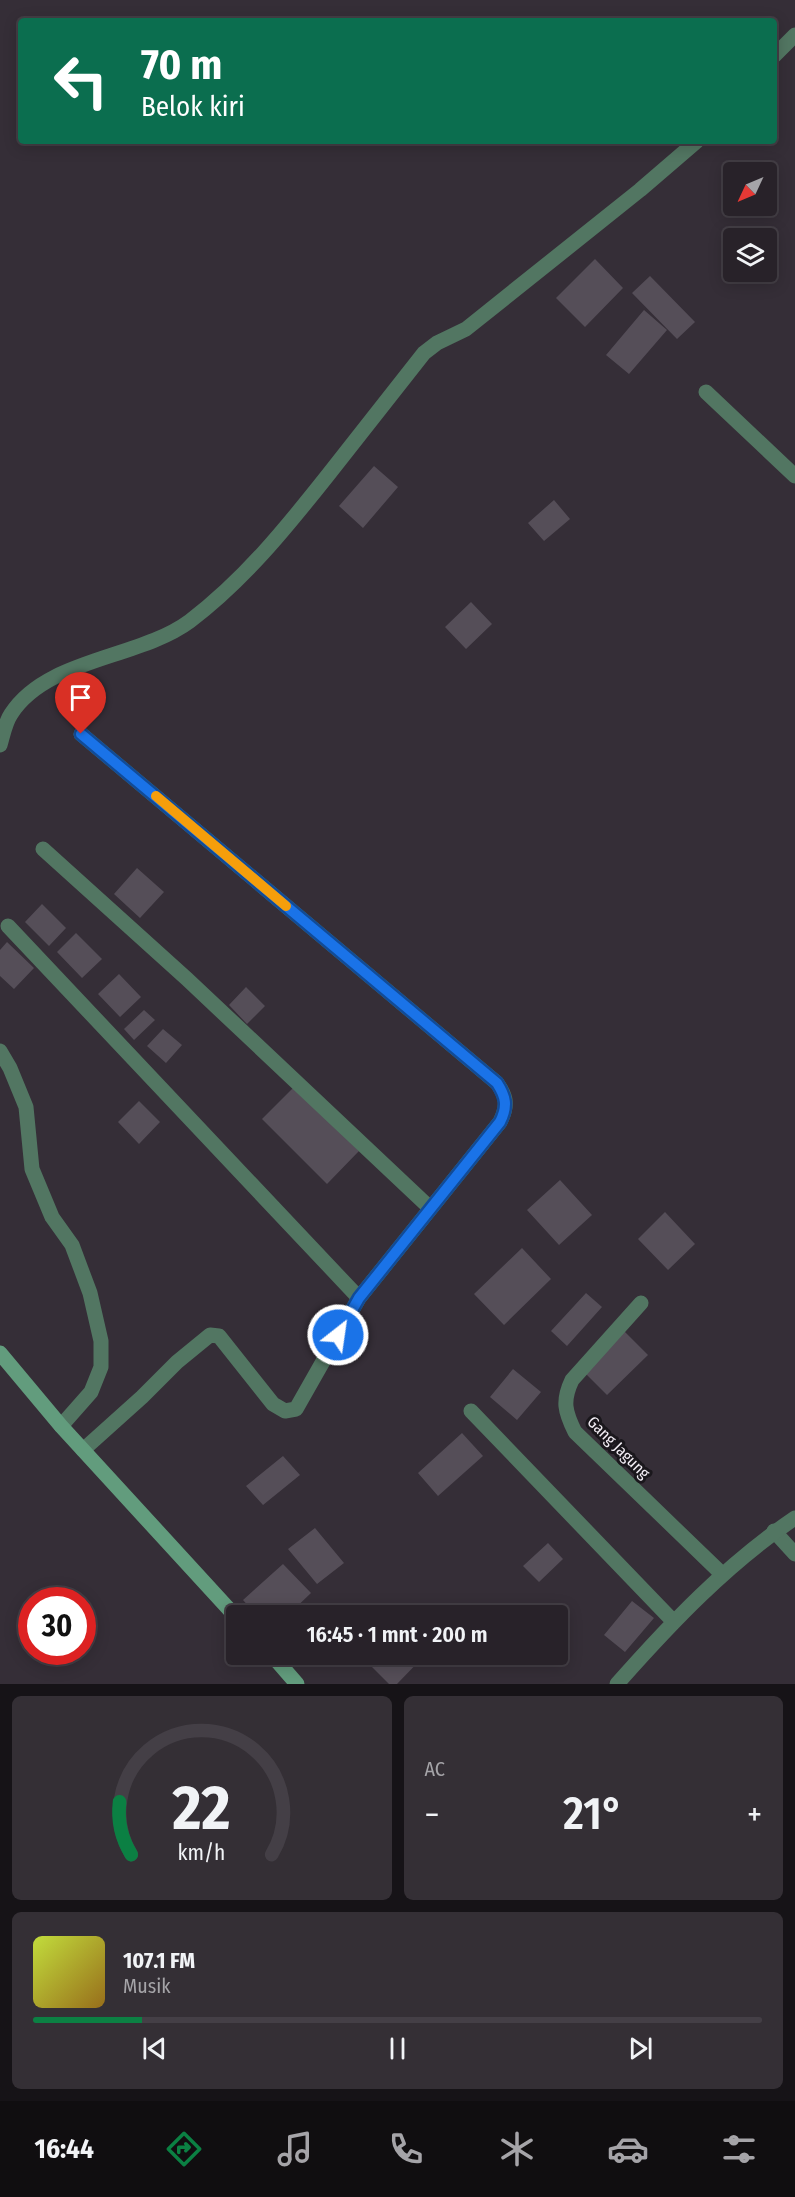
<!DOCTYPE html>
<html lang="id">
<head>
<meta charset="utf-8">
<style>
	:root { --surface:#282229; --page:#342f35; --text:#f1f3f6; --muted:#a5a4a8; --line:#443f46; --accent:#0b8043 }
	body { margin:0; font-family:"Fira Sans Condensed",sans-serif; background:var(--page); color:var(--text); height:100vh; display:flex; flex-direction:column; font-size:22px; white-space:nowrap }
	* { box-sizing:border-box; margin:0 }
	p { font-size:20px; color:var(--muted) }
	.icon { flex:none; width:33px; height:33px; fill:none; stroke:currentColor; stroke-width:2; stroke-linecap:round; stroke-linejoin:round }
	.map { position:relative; height:1684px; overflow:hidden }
	.sheet { display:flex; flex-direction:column; gap:12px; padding:12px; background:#161317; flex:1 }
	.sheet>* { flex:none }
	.hud { position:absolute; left:18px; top:18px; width:759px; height:126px; border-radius:6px; box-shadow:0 3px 15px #0003,0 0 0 2px var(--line); background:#0b6e4f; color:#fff; overflow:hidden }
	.needle { width:39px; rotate:226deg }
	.buttons { position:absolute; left:723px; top:162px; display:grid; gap:12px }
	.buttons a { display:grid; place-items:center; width:54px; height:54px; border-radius:6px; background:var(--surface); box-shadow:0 3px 15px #0003,0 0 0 2px var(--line); font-size:30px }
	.speed { position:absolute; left:18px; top:1587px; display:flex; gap:12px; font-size:30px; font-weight:700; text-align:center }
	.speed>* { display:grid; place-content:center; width:78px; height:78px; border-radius:50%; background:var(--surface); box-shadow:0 3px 15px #0003,0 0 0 2px var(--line); line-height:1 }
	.speed .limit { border:9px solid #d22; background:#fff; color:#111 }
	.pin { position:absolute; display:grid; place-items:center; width:51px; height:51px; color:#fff; margin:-62px -26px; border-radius:50% 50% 50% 0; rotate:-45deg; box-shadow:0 0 6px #0007 }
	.pin .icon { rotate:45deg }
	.me { position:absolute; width:66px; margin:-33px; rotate:30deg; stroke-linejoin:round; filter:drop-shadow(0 0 4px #0008) }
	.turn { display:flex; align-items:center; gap:21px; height:126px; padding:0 24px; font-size:27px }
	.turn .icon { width:78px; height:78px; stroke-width:2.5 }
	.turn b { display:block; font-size:42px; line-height:51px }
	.big { font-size:45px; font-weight:600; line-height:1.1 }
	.sheet .tile { flex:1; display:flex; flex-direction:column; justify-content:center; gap:9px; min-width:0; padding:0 21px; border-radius:9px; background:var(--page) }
	.sheet .dial { align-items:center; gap:0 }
	.dial svg { height:156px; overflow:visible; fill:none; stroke:var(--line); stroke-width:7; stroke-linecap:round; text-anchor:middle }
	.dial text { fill:var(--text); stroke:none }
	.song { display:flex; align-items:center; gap:18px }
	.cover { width:72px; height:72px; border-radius:9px; background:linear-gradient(135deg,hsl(70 70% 55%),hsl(40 70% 35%)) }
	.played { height:6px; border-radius:3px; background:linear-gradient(90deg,var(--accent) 15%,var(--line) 15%) }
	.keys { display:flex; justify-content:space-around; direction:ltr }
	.heat { display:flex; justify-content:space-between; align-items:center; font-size:33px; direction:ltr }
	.sheet .tiles { flex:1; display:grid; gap:12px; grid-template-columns:1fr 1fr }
	.tile:last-child { grid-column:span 2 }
	.trip { position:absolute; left:226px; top:1605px; width:342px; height:60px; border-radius:6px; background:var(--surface); box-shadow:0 3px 15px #0003,0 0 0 2px var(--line); font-weight:600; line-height:60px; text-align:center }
	.tab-bar { display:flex; height:96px; justify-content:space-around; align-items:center; background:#100e10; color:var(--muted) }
	.tab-bar .icon { width:42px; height:42px }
	.tab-bar .selected { color:var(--accent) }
	.tab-bar b { font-size:27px; color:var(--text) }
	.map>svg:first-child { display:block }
	.building { fill:#554e58 }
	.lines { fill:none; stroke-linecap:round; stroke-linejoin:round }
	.service { stroke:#527662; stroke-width:15 }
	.minor { stroke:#527662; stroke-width:15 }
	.secondary { stroke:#629c7d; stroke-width:15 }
	.route-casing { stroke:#114b97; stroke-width:15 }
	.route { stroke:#1a73e8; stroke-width:10 }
	.slow { stroke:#f59e0b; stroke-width:10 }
	.labels { text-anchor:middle; stroke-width:6; stroke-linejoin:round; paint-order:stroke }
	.street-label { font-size:16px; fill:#f3eef5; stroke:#1a171c }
</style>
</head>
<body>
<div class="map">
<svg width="795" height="1684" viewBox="0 0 795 1684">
	<rect width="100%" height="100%" fill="#352e37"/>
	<path class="building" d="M 595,259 L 623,288 L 585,327 L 556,298 Z
		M 650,276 L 695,322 L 677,339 L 632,293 Z
		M 644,310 L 667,330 L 629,374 L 606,355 Z
		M 374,466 L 398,487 L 363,528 L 339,506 Z
		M 554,500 L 570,519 L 544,541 L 528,523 Z
		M 471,602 L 492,624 L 466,649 L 445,627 Z
		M 137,868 L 164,892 L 140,918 L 114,894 Z
		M 42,904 L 66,928 L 49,946 L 25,922 Z
		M 76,933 L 102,959 L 82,978 L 57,952 Z
		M 7,942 L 34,968 L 14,989 L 0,976 L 0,950 Z
		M 119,974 L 141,997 L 120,1017 L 98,994 Z
		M 246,987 L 265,1006 L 247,1024 L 229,1005 Z
		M 144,1010 L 155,1020 L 134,1040 L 124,1029 Z
		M 163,1029 L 182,1045 L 166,1063 L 147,1046 Z
		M 294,1087 L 359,1151 L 327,1184 L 262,1119 Z
		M 139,1101 L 160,1122 L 139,1144 L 118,1122 Z
		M 560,1180 L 592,1215 L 559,1245 L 527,1210 Z
		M 665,1212 L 695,1244 L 668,1270 L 638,1239 Z
		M 522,1248 L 551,1279 L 504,1325 L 474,1294 Z
		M 586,1293 L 602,1307 L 567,1346 L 551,1331 Z
		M 624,1331 L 648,1355 L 607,1395 L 583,1371 Z
		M 513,1369 L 541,1392 L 517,1420 L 490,1397 Z
		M 462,1433 L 483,1456 L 438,1496 L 418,1473 Z
		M 283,1456 L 300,1475 L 263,1505 L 246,1486 Z
		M 315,1528 L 344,1563 L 317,1584 L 288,1549 Z
		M 548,1543 L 563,1559 L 539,1582 L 523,1566 Z
		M 283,1564 L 311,1593 L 287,1616 L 257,1616 L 243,1600 Z
		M 632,1601 L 654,1618 L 625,1652 L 604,1635 Z
		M 381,1654 L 426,1654 L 397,1684 L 389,1684 L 370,1665 Z"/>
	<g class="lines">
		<path class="service" d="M 774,1531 L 795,1554"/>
		<path class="minor" d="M 774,56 L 795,35
			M 706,392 L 795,476
			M 81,734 L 497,1083 C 507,1097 508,1106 500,1122 L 359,1298
			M 0,745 C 3,735 5,723 11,714 C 47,658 139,659 190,621 C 244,580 286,528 328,475 C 360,434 392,394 424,353 L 437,343 L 466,329 L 640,190 L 697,141
			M 43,849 L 187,979 L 430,1208
			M 8,926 L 359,1298 L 296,1409 L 285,1411 L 273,1404 L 219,1336 L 210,1335 L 177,1362 L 142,1397 L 83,1450
			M 0,1051 L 10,1068 L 26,1107 L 32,1169 L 52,1217 L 72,1245 L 90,1293 L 101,1341 L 101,1367 L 91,1392 L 61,1426
			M 641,1303 L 572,1380 C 562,1401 565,1412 575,1432 L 722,1574
			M 471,1411 L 673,1621
			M 617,1684 C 671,1623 727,1564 795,1518"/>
		<path class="secondary" d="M 0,1353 L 61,1426 L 237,1618
			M 271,1654 L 297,1684"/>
	</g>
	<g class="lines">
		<g class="route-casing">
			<path id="route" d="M 81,734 L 497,1083 C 506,1097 508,1106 500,1122 L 359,1298 L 338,1335"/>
		</g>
		<use href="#route" class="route"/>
		<path class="slow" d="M 156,796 L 286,906"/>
	</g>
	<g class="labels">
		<g class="street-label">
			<text transform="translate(619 1447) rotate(45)" y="6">Gang Jagung</text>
		</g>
	</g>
</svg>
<div class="buttons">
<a><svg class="needle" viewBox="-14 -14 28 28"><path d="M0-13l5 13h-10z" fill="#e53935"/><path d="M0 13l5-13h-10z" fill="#a5a4a8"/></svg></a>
<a><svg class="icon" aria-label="layers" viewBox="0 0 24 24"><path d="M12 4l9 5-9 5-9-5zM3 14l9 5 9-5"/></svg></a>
</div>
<div class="speed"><div class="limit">30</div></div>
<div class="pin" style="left:81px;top:734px;background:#d93025"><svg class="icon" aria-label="arrive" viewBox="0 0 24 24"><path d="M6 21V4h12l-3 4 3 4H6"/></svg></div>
<svg class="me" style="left:338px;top:1335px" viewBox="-20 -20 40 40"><circle r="17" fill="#1a73e8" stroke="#fff" stroke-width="3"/><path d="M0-11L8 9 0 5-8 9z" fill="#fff"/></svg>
<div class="trip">16:45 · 1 mnt · 200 m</div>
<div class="hud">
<div class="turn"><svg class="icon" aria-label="left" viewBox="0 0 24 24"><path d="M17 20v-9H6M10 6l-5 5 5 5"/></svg><div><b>70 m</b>Belok kiri</div></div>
</div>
</div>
<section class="sheet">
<div class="tiles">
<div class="tile dial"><svg viewBox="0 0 100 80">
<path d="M14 69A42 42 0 1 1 86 69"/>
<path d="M14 69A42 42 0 0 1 8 42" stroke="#0b8043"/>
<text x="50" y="56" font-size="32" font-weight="700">22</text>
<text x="50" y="72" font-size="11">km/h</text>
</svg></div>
<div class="tile"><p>AC</p>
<div class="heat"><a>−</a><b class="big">21°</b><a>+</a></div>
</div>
<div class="tile">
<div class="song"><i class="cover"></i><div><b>107.1 FM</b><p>Musik</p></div></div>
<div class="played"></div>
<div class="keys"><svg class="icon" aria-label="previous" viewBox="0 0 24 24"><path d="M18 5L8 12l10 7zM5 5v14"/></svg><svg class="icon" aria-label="pause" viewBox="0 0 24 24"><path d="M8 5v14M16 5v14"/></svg><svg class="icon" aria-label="next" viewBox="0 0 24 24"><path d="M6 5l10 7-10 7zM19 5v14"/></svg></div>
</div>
</div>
</section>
<nav class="tab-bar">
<b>16:44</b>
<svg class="icon selected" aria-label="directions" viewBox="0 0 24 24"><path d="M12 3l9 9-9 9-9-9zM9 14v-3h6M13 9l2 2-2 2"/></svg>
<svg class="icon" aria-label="music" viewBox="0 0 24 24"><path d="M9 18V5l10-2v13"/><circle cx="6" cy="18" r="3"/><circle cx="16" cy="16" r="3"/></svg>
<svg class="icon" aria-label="phone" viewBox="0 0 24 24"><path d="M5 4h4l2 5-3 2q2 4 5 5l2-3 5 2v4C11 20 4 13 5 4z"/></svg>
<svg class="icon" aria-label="climate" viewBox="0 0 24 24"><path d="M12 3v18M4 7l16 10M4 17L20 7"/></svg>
<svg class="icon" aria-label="car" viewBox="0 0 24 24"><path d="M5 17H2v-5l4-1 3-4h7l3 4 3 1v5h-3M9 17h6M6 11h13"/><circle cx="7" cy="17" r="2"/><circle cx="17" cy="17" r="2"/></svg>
<svg class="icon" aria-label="filters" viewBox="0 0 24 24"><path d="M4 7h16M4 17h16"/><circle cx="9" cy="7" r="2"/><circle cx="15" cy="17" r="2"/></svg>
</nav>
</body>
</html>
